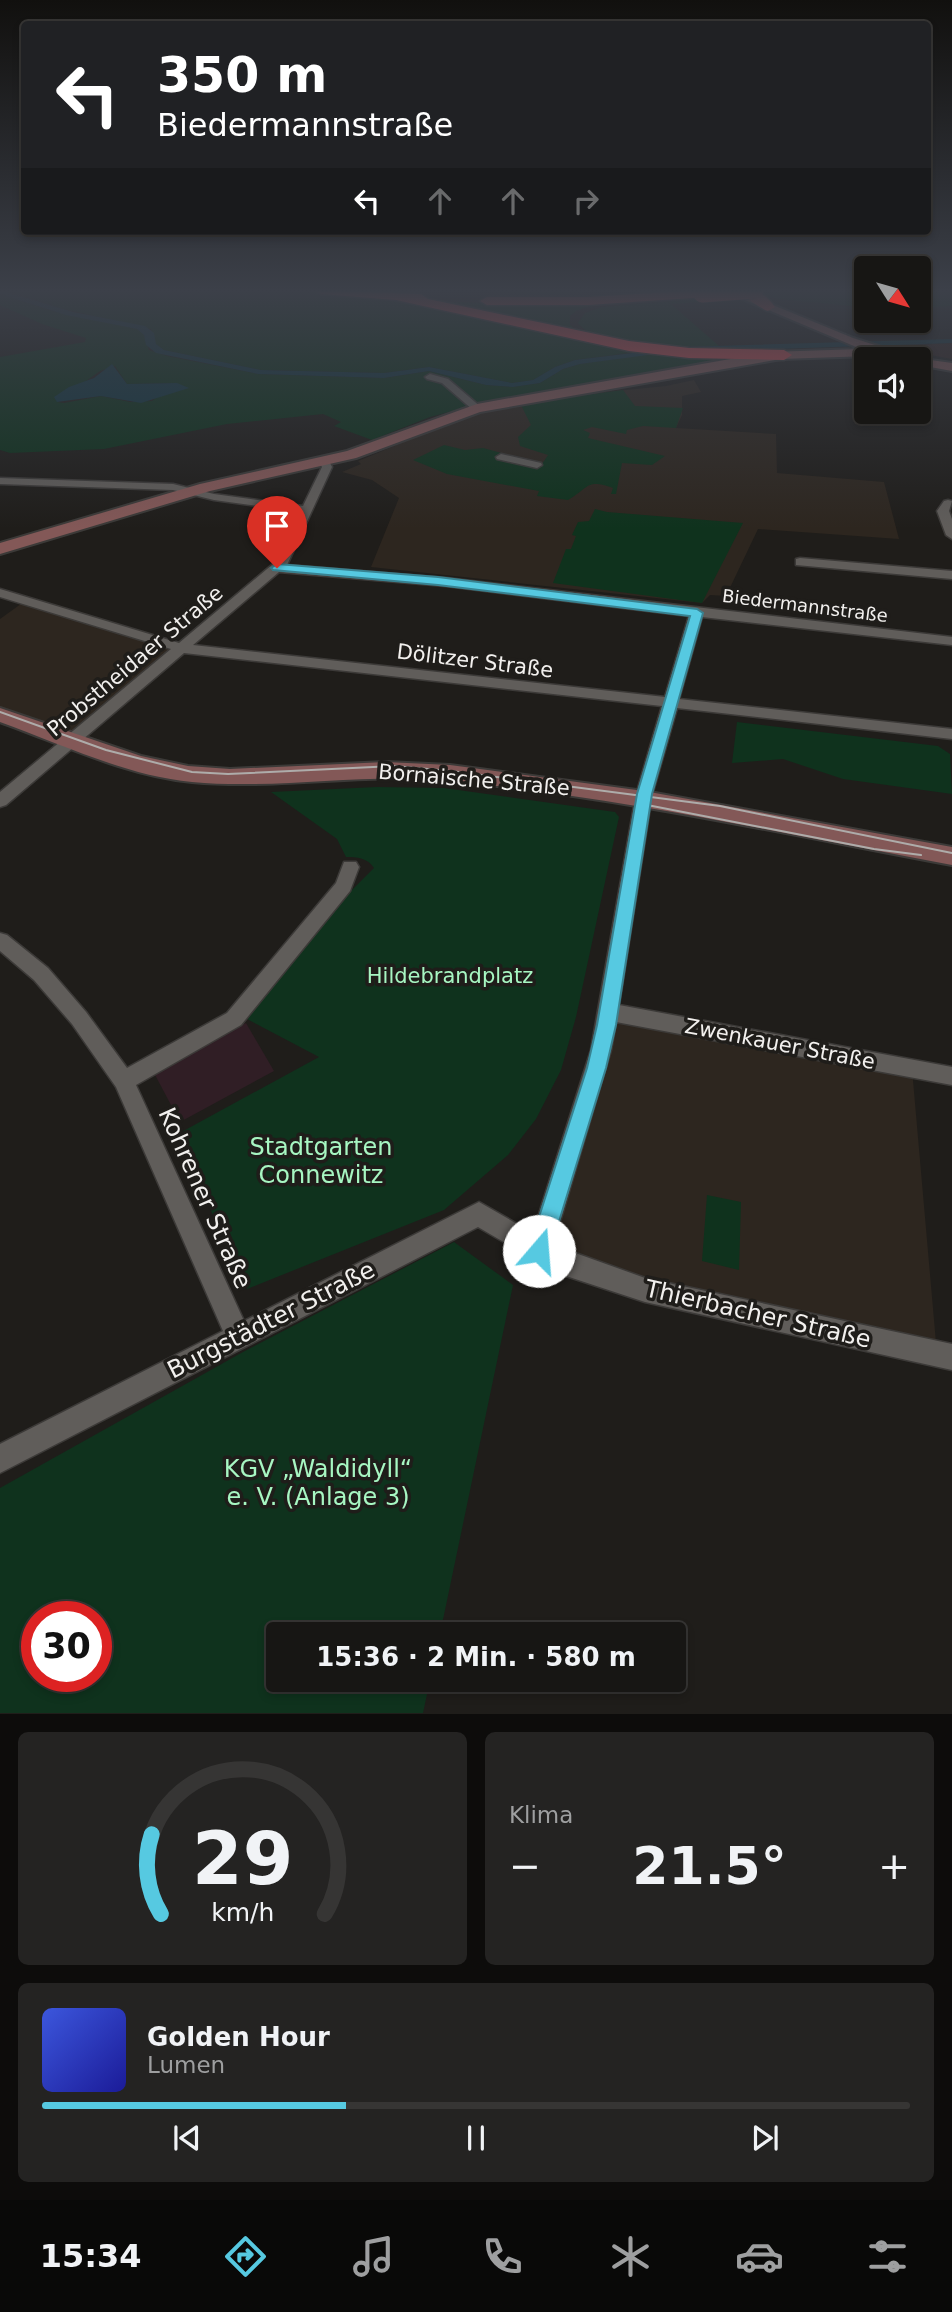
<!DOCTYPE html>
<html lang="de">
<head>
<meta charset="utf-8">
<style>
	:root { --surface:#171614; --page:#242322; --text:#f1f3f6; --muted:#9e9fa0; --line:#363534; --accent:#56c9e1 }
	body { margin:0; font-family:"DejaVu Sans",sans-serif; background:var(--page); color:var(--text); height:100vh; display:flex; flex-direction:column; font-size:26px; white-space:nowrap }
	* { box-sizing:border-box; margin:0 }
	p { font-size:23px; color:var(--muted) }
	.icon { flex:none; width:38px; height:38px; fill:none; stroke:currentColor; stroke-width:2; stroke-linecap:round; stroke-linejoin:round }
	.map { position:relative; height:1714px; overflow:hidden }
	.details { display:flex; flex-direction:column; gap:18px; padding:18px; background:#0d0c0b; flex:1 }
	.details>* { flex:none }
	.banner { position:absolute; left:21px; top:21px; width:910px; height:214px; border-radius:7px; box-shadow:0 4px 10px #0003,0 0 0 2px var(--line); background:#202124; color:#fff; overflow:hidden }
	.needle { width:46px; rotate:127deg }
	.buttons { position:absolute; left:854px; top:256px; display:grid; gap:14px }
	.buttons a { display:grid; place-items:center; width:77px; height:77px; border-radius:7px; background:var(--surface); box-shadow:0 4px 10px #0003,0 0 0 2px var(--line); font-size:35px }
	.speed { position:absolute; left:21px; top:1601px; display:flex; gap:14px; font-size:35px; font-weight:700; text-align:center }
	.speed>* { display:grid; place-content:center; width:91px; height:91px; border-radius:50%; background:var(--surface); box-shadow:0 4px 10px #0003,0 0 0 2px var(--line); line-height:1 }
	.speed .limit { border:10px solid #d22; background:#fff; color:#111 }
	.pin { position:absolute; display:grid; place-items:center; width:60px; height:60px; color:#fff; margin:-72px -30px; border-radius:50% 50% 50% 0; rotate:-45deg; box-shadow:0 0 7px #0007 }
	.pin .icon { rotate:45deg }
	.me { position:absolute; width:77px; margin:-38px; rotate:18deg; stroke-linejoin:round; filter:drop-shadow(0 0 5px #0008) }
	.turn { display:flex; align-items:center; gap:24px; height:147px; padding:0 21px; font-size:32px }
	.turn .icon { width:91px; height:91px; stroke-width:2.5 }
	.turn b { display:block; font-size:49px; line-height:60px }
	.lanes { display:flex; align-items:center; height:66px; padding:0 21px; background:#0003; justify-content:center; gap:35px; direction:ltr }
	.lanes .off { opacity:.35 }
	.big { font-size:52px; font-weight:700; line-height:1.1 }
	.details .widget { flex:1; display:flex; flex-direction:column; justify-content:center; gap:10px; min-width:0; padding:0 24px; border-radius:10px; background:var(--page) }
	.details .dial { align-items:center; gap:0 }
	.dial svg { height:182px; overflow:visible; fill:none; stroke:var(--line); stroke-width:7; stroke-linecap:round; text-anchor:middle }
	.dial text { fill:var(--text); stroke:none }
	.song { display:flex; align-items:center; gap:21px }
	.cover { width:84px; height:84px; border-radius:10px; background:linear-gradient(135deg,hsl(230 70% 55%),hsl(240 70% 35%)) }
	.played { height:7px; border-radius:4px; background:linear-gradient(90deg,var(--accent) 35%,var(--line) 35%) }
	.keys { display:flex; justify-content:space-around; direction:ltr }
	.heat { display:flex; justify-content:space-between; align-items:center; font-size:38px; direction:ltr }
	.details .tiles { flex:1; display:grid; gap:18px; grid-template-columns:1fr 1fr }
	.widget:last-child { grid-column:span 2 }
	.trip { position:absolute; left:266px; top:1622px; width:420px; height:70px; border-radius:7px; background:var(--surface); box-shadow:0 4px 10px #0003,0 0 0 2px var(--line); font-weight:700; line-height:70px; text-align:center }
	.dock { display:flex; height:112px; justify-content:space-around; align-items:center; background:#090908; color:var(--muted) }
	.dock .icon { width:49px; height:49px }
	.dock .selected { color:var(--accent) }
	.dock b { font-size:32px; color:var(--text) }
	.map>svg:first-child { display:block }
	.commercial { fill:#311f1b }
	.industrial { fill:#301e25 }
	.built { fill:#2d261f }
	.green { fill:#0f321d; fill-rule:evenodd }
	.water { fill:#113540 }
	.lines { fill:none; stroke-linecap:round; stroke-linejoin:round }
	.street-casing { stroke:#3c3a38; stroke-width:3 }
	.secondary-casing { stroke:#3c3a38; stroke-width:4 }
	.highway-casing { stroke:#3c3a38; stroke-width:3 }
	.street { fill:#605d5a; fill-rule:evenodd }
	.secondary { fill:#835857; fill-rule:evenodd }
	.highway { fill:#d64b51; fill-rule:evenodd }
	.tram { stroke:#aeacaa; stroke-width:2 }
	.highway-bridge-casing { stroke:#3c3a38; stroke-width:18; stroke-linecap:butt }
	.highway-bridge { stroke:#d64b51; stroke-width:17 }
	.route { fill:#56c9e1; stroke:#388392; stroke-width:2 }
	.labels { text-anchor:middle; stroke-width:7; stroke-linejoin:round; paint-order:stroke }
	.far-street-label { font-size:18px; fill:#f2f0ee; stroke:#1f1d1a }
	.street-label { font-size:21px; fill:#f2f0ee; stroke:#1f1d1a }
	.park-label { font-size:21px; fill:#a7f6c2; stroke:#1f1d1a }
	.near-park-label { font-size:24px; fill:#a7f6c2; stroke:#1f1d1a }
	.near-street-label { font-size:24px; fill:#f2f0ee; stroke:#1f1d1a }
</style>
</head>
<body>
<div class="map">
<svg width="952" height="1714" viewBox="0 0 952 1714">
	<rect width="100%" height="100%" fill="#1f1d1a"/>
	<path class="commercial" d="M 952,343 L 952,359 L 874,345 L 922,345 Z"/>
	<path class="industrial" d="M 246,1023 L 274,1071 L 180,1122 L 153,1071 Z"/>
	<path class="built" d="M 694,380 L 701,392 L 682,396 L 682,415 L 676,428 L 776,434 L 777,473 L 884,482 L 899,539 L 758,529 L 726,596 L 710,595 L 702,603 L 371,567 L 399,498 L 372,480 L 342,472 L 361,464 L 358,461 L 479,411 L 514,407 L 554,397 L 666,386 Z
		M 25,601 L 181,648 L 73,741 L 0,715 L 0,619 Z
		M 609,1012 L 912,1069 L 937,1354 L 539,1251 Z"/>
	<path class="green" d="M 7,290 L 297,290 L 409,302 L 644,351 L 575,360 L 555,367 L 533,380 L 512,383 L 429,367 L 384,373 L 261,370 L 164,350 L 156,344 L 151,329 L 60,308 Z
		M 400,290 L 646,290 L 547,294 Z
		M 799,290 L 866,290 L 866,308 C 845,304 769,300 758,294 Z
		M 919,290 L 952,290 L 952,306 L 919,308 Z
		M 0,294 L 52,311 L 137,329 L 144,335 L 149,350 L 167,356 L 258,374 L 384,378 L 429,371 L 486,385 L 513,387 L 540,383 L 563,369 L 580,364 L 649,354 L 753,357 L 472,406 L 430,417 L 372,440 L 334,426 L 341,422 L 323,414 L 227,424 L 104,449 L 10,453 L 0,450 L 0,357 L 85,342 L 86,338 L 42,324 L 0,305 ZM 115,366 L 127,384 L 177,383 L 152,401 L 130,402 L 101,396 L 64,403 L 57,402 L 100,371 Z
		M 728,296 L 729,300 L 671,304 L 719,346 C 685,346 601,352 578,323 L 585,313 L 602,307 Z
		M 443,302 L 444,302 L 596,304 L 576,311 L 570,316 L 570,325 L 580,333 Z
		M 623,390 L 635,406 L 683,408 L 676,428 L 643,426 L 627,430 L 626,434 L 592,427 L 583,430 L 590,433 L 588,438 L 665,456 L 652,465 L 622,463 L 616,494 L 611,494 L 613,488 C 586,478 588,489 568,500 L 537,496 L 539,491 L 447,474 L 413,460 L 444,445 L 465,450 L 483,448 L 542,464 L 548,455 L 520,446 L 518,437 L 531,425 L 521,405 L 523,403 Z
		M 595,509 L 607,512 L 743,523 L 702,603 L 553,583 L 566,549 L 571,549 L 576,536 L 572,535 L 578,522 L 589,521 Z
		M 737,722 L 938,746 L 950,754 L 952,794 L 843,779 L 783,759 L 732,763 Z
		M 377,787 L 444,788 L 615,812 L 619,817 L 576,1017 L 561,1070 L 536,1119 L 508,1155 L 444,1210 L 247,1289 L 176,1135 L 319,1057 L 245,1018 L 351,891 L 374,868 C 368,858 357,857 346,857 L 337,839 L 271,792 Z
		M 707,1195 L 741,1202 L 739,1270 L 702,1261 Z
		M 454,1242 L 513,1285 L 440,1634 L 278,1634 L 278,1680 L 430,1680 L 423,1713 L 0,1713 L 0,1488 L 243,1352 ZM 37,1617 L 96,1617 L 96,1676 L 37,1676 Z"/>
	<path class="water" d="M 0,290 L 73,312 L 145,326 L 154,333 L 156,344 L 164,350 L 261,370 L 384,373 L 429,367 L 512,383 L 533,380 L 555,367 L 575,360 L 681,347 L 952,339 L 952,343 L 663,353 L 580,364 L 563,369 L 540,383 L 513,387 L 486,385 L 429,371 L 384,378 L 258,374 L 156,353 L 146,345 L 144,335 L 137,329 L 66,315 L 0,294 Z
		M 112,364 L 127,384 L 177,383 L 189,388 L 141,403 L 101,396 L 57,402 L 54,397 L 69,387 L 94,378 Z"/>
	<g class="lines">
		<g class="street-casing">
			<path id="street" d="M 430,374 L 448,379 L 482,408 L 473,410 L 442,383 L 427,379 L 425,377 Z
				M 501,454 L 541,463 L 542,465 L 537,468 L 497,459 L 496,457 Z
				M 324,458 L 328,459 L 332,467 L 287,565 L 446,578 L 952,637 L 952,645 L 702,617 L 679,699 L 952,729 L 952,739 L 677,708 L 652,795 L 619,1005 L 952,1067 L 952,1085 L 616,1022 L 611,1050 L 553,1245 L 645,1278 L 952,1344 L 952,1370 L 645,1302 L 557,1273 L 478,1227 L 0,1473 L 0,1444 L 223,1331 L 116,1087 L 72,1024 L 34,980 L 0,951 L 0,933 L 7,935 L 48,968 L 86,1012 L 127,1068 L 227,1013 L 336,883 L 344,862 L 356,862 L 359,867 L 350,891 L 241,1025 L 136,1085 L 244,1321 L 479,1202 L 533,1233 L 591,1050 L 636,795 L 662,706 L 184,653 L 6,805 L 0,807 L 0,792 L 171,649 L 0,597 L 0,589 L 179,643 L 279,559 L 300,512 L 214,500 L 173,490 L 0,484 L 0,478 L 173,484 L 214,494 L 303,506 L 322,467 L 319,461 ZM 279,572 L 446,586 L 689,616 L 665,697 L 193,645 Z
				M 948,500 L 952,501 L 949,511 L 952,519 L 952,539 L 946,535 L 937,511 L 944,501 Z
				M 800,558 L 952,571 L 952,579 L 796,565 L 796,559 Z"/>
		</g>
		<g class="secondary-casing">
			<path id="secondary" d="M 744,293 L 853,338 L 916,358 L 952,363 L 952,371 L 919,365 L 919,359 L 895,359 L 875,353 L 869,356 L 781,359 L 480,412 L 356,458 L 210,491 L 0,554 L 0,543 L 200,484 L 347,451 L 477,404 L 769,352 L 861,349 L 740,298 L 740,294 Z
				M 0,708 L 141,756 L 188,766 L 230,769 L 386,762 L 450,765 L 644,791 L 952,847 L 952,865 C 786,834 619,797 451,781 C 365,772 278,790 192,782 C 127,776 61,744 0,722 Z"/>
		</g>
		<g class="highway-casing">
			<path id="highway" d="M 314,290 L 421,294 L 428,299 L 629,341 L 689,348 L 784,350 L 792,355 L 784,360 L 689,358 L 629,351 L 396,300 L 321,294 Z
				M 702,290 L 709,294 L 707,297 L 588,305 L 487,305 L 480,301 L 487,297 L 588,297 Z
				M 736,290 C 754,289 765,292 775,307 L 768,311 C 763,310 740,294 736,290 Z"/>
		</g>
		<use href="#street" class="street"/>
		<use href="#secondary" class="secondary"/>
		<use href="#highway" class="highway"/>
		<path class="tram" d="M 0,712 L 106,750 L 192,772 L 228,774 L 394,766 L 451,771 L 720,806 L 952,853
			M 642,804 L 874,849 L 921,855"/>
		<g class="highway-bridge-casing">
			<path id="highway-bridge" d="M 702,294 L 755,290"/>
		</g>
		<use href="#highway-bridge" class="highway-bridge"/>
	</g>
	<linearGradient id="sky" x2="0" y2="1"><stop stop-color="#11100e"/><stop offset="0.55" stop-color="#3c4049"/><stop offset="1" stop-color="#3c4049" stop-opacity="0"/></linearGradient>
	<rect width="952" height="529" fill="url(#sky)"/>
	<path class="route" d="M 277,564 L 438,577 L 697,609 L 703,613 L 652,794 L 616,1025 L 606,1068 L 550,1251 L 547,1259 L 539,1262 L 531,1259 L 528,1251 L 587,1068 L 597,1025 L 637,794 L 690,616 L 438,585 L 273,570 L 271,568 Z"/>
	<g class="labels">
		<g class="far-street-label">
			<text transform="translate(805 606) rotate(7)" y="6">Biedermannstraße</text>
		</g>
		<g class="street-label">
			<text transform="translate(135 661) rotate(-40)" y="7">Probstheidaer Straße</text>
			<text transform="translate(475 661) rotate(7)" y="7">Dölitzer Straße</text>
			<text transform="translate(474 780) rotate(5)" y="7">Bornaische Straße</text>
			<text transform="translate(780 1044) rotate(11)" y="7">Zwenkauer Straße</text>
		</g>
		<g class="park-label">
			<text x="450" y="983">Hildebrandplatz</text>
		</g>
		<g class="near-park-label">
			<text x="321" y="1155">Stadtgarten<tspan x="321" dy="28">Connewitz</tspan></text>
			<text x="318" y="1477">KGV „Waldidyll“<tspan x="318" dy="28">e. V. (Anlage 3)</tspan></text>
		</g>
		<g class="near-street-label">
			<text transform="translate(205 1198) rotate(66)" y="8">Kohrener Straße</text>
			<text transform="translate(758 1314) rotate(13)" y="8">Thierbacher Straße</text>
			<text transform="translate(271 1320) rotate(-27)" y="8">Burgstädter Straße</text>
		</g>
	</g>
</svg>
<div class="buttons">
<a><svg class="needle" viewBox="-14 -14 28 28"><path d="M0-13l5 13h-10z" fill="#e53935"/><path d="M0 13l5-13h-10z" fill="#9e9fa0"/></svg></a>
<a><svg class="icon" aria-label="sound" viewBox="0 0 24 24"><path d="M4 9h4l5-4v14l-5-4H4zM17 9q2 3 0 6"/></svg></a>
</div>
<div class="speed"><div class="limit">30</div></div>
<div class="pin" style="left:277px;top:568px;background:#d93025"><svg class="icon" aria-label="arrive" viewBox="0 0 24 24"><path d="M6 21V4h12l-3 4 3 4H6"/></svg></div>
<svg class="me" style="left:539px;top:1251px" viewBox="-20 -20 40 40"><circle r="19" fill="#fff"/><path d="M0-13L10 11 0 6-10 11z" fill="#56c9e1"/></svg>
<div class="trip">15:36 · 2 Min. · 580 m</div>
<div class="banner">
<div class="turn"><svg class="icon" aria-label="left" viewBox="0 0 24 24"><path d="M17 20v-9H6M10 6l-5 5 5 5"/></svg><div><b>350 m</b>Biedermannstraße</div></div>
<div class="lanes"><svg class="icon" aria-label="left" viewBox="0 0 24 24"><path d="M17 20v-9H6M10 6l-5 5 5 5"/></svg><svg class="icon off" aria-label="ahead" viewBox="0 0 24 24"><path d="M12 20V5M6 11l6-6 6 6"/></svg><svg class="icon off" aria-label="ahead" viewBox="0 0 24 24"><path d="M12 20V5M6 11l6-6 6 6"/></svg><svg class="icon off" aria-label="right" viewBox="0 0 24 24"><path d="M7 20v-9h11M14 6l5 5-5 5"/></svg></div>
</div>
</div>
<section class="details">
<div class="tiles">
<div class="widget dial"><svg viewBox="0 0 100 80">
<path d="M14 69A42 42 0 1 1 86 69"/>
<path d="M14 69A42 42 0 0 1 10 34" stroke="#56c9e1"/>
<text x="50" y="56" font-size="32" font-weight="700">29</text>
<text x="50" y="72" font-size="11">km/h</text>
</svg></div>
<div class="widget"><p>Klima</p>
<div class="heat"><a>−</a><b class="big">21.5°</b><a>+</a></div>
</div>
<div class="widget">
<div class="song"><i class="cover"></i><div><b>Golden Hour</b><p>Lumen</p></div></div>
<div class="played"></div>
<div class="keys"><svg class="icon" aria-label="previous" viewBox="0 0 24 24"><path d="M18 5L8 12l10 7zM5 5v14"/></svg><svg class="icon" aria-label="pause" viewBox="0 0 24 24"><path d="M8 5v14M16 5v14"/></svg><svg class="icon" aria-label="next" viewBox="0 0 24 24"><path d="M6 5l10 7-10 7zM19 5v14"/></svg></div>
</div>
</div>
</section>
<nav class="dock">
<b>15:34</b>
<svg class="icon selected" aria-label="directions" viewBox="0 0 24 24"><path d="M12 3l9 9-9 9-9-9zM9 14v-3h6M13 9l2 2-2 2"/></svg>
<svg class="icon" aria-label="music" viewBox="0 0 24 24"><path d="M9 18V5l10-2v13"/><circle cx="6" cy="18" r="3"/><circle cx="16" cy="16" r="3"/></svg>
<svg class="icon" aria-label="phone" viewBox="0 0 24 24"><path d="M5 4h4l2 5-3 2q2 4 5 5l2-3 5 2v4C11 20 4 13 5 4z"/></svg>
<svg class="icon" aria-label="climate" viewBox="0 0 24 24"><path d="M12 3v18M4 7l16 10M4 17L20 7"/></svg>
<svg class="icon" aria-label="car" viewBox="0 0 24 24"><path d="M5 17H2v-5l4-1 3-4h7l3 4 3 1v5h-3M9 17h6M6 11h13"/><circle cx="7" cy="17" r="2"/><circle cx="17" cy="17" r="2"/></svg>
<svg class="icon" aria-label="filters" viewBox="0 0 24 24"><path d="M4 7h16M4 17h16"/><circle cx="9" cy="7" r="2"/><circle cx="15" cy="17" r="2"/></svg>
</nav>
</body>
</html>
